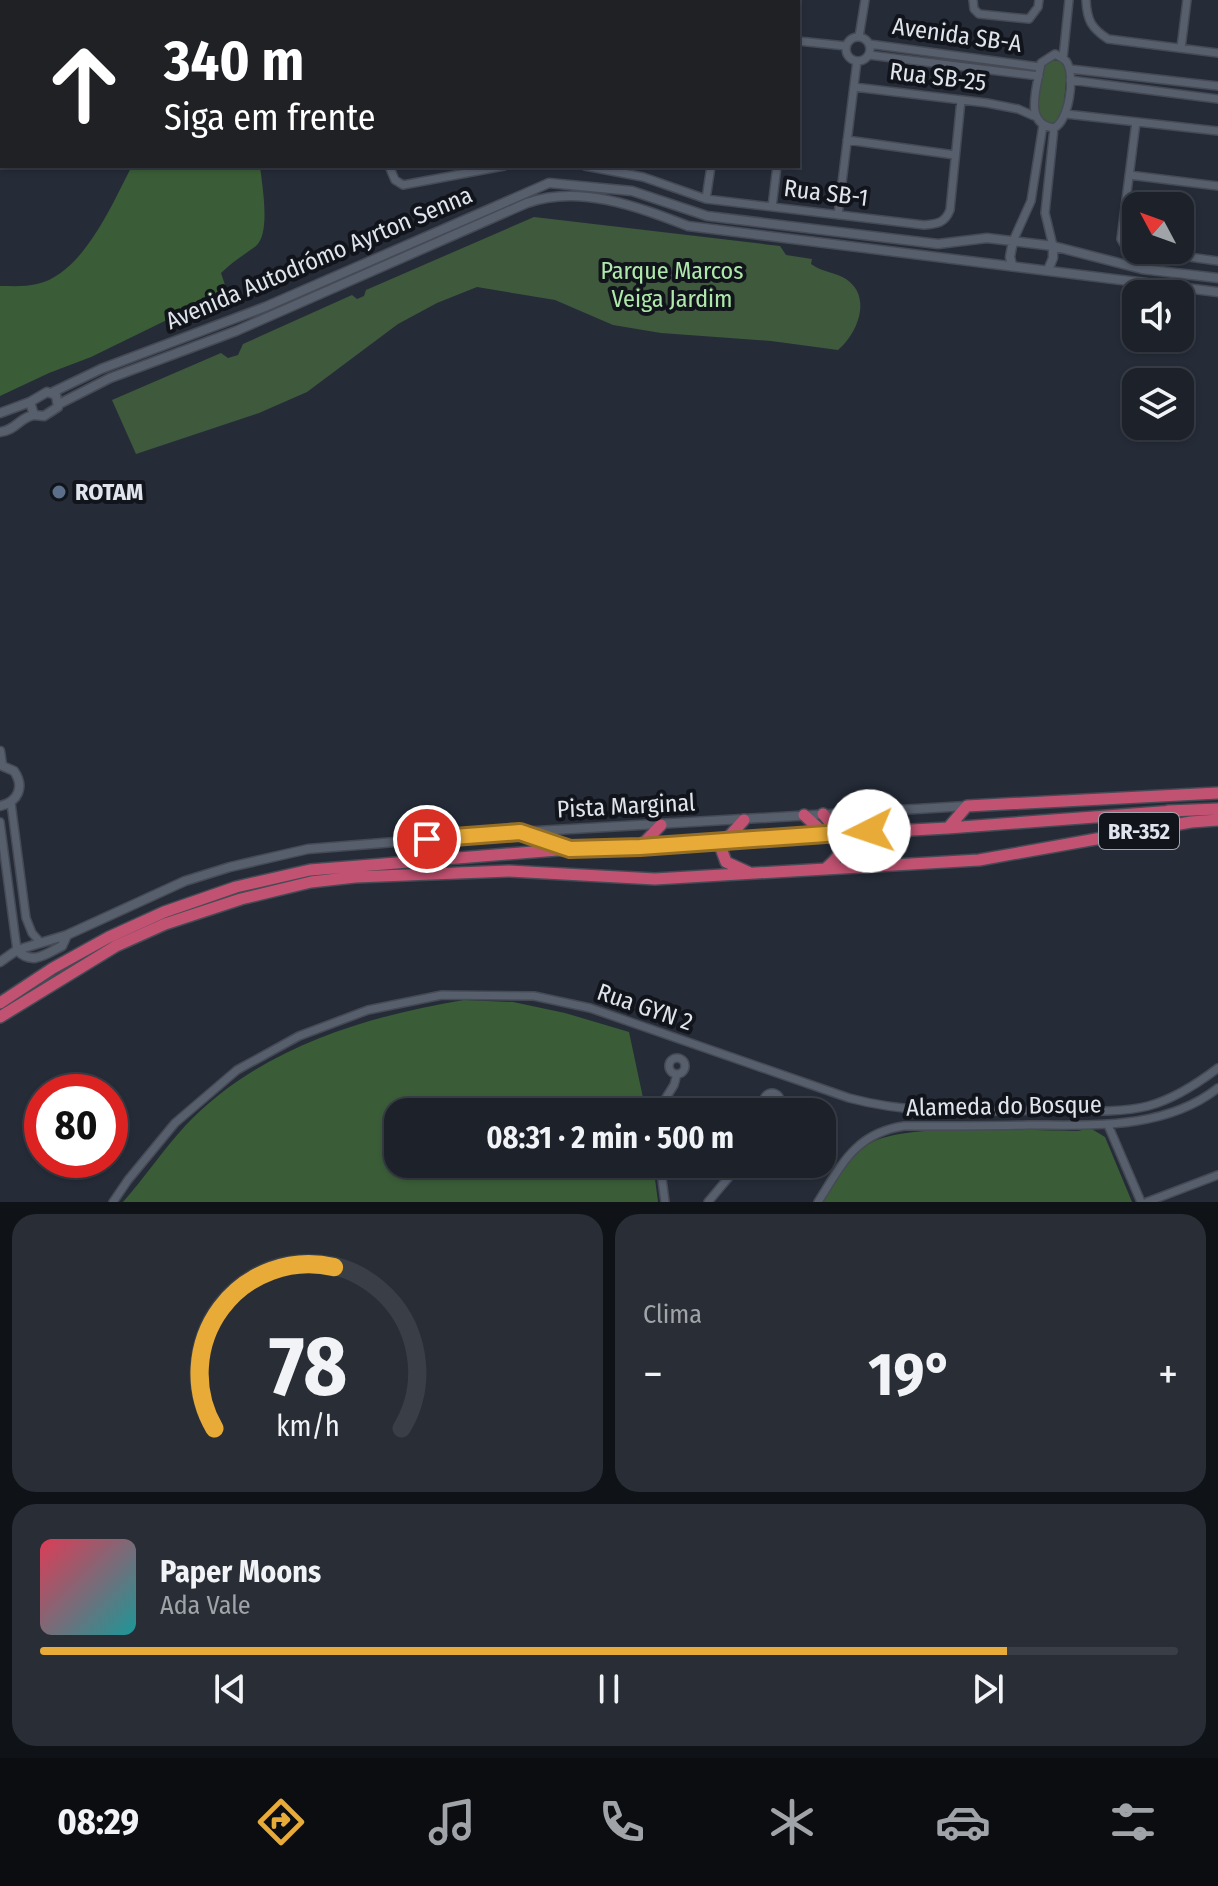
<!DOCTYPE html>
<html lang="pt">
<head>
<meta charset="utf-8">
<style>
	:root { --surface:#1c212a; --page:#292e36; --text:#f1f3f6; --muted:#a0a3a8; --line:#3a3e47; --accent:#e8ab37 }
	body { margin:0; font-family:"Fira Sans Condensed",sans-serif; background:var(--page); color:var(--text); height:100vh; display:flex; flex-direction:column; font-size:30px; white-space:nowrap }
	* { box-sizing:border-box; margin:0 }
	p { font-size:26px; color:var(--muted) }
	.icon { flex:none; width:44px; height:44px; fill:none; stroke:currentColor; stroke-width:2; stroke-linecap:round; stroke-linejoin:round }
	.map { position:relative; height:1202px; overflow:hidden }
	.side { display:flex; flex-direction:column; gap:12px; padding:12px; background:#0f1217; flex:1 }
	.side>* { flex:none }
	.banner { position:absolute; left:0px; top:0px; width:800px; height:168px; box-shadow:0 2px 6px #0004,0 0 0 2px var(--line); background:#202124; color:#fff; overflow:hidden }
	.needle { width:52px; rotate:311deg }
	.controls { position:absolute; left:1122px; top:192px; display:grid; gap:16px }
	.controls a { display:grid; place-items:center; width:72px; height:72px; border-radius:16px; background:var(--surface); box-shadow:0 2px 6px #0004,0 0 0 2px var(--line); font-size:40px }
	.speed { position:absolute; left:24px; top:1074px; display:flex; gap:16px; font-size:40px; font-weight:700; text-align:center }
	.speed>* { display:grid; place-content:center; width:104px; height:104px; border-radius:50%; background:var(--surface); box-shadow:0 2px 6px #0004,0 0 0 2px var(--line); line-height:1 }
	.speed .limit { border:12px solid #d22; background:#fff; color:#111 }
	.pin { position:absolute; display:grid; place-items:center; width:68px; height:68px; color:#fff; margin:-34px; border:4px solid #fff; border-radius:50%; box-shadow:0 2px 8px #0007 }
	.me { position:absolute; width:88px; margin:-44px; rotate:266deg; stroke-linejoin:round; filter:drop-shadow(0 0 6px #0008) }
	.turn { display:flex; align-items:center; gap:28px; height:168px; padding:0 32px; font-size:36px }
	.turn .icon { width:104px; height:104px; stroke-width:2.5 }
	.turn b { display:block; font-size:56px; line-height:68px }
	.big { font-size:60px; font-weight:700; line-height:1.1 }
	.side .widget { flex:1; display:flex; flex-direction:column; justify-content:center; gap:12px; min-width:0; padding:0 28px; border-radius:24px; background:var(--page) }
	.side .dial { align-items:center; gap:0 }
	.dial svg { height:208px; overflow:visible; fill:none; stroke:var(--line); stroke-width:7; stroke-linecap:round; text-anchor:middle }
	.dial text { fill:var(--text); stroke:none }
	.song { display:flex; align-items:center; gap:24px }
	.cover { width:96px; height:96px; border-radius:12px; background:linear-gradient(135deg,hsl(350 70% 55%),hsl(180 70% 35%)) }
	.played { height:8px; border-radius:4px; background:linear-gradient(90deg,var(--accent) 85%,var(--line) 85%) }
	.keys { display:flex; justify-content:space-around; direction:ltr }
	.heat { display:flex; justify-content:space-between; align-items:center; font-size:44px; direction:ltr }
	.side .tiles { flex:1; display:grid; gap:12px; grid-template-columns:1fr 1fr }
	.widget:last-child { grid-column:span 2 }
	.trip { position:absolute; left:384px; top:1098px; width:452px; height:80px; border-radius:24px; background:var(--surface); box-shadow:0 2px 6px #0004,0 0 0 2px var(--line); font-weight:700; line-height:80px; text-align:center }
	.tabs { display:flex; height:128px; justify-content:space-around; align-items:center; background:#0b0d11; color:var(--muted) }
	.tabs .icon { width:56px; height:56px }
	.tabs .active { color:var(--accent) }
	.tabs b { font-size:36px; color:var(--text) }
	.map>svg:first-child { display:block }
	.green { fill:#3f593d }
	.forest { fill:#3a5d38 }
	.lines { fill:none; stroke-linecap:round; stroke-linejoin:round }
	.minor-casing { stroke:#454a55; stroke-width:10 }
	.tertiary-casing { stroke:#454a55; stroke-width:11 }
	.trunk-casing { stroke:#454a55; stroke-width:14 }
	.minor { stroke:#575f6d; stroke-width:7 }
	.tertiary { stroke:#575f6d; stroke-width:8 }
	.trunk { stroke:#c25272; stroke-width:11 }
	.route-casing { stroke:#976f24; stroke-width:20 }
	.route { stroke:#e8ab37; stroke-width:14 }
	.service-dot { fill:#5c6f8a; stroke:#11141a; stroke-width:3 }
	.labels { text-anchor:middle; stroke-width:8; stroke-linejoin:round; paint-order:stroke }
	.shield { fill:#11141a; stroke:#a2a6ae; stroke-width:2 }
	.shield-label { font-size:22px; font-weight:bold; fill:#e0e5ed }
	.street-label { font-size:24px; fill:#e0e5ed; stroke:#11141a }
	.park-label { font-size:24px; fill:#aee8aa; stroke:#11141a }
	.poi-label { font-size:24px; font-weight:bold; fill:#e0e5ed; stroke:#11141a; text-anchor:start }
</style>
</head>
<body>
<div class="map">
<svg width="1218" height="1202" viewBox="0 0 1218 1202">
	<rect width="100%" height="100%" fill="#252c38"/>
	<path class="green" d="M 1049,61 C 1057,59 1064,61 1067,70 L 1063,113 L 1058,121 L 1050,124 L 1040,118 L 1037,109 L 1042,68 Z
		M 534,217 L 780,246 L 786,255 L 812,259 L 811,264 C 824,273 835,272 846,279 C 873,297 857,334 838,350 L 771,341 L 661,333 L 613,325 L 555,300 L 477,287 L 437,303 L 398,324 L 307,392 L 259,413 L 136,454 L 112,400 L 221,353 L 228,358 L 238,355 L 243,344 L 352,295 L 357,299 L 364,296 L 366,290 Z"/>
	<path class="forest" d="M 132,166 L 260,166 C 262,185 271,233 256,246 C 244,255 232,262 221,273 L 226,288 L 219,302 L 207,311 L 177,315 L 91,357 L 49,373 L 0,396 L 0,286 C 12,286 25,287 37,284 C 83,274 112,204 132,166 Z
		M 464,1000 L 513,1002 L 565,1013 L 629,1032 L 646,1112 L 398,1112 L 398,1164 L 653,1164 L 658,1202 L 123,1202 C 145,1177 163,1150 185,1126 C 258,1049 362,1017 464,1000 Z
		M 1090,1128 L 1105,1137 L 1132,1202 L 822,1202 C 835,1182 848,1158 869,1144 C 900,1122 1035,1131 1078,1131 Z"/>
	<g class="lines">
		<g class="minor-casing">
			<path id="minor" d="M 345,0 L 345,2
				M 471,0 L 472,2
				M 973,0 L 974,9 L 979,14 L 1029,19 L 1038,7 L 1039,0
				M 1086,0 C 1087,20 1091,28 1108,39 L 1218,53
				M 536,2 L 536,0
				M 600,2 L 600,0
				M 732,2 L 732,0
				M846 49a12 12 0 1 1 24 0a12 12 0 1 1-24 0Z
				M 859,37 L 865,0
				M 798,41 L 846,46
				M 869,44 L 1040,67
				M 1181,48 L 1187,0
				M 1055,54 C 1059,56 1063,58 1066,61 C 1076,75 1069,121 1054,128 C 1022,124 1038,85 1041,63 Z
				M 869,55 L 1039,76
				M 1063,58 L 1069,0
				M 1070,69 L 1218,86
				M 1070,80 L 1218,99
				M 854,87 L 987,103 L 1018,109 L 1034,116
				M 1066,114 L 1218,131
				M 1136,122 L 1121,239 L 1125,246 L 1136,249
				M 847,140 L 955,155
				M 389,166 L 395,180 L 403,185 L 504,166
				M 585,166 L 643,177 L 706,199 L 924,225 C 937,224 945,223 950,210 L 961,100
				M 1129,175 L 1218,186
				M 706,199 L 711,166
				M 772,207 L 777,166
				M 838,215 L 857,61
				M 1013,241 L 1031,201 L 1043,125
				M 1053,246 L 1045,213 L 1054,128
				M 1139,250 L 1218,261
				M 11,803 L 26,918 L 32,933 L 40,942
				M 0,822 L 17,950
				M669 1066a8 8 0 1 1 16 0a8 8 0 1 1-16 0Z
				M764 1101a8 8 0 1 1 16 0a8 8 0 1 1-16 0Z
				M 657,1112 L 674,1085 L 677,1074
				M 1108,1125 L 1141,1202
				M 660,1164 L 665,1202
				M 113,1202 L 128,1180 L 175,1123 L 237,1070 L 299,1036 L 368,1010 L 442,995 L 534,996 L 590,1008 L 849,1098 C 915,1116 983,1111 1050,1110 C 1082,1110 1117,1114 1148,1106 C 1174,1099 1197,1084 1218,1068
				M 708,1202 L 740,1164
				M 818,1202 C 842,1164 856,1133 904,1126 C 945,1126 986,1126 1028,1125 C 1092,1125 1165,1130 1218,1088
				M 1147,1202 L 1218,1175"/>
		</g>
		<g class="tertiary-casing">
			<path id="tertiary" d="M 1012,265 L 1010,257 L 1013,241
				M 1048,270 L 1053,258 L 1053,246
				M 47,392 L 56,395 L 58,407 L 44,416 L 34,415 L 30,402 Z
				M 53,392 L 101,369 L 265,307 L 549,183 L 632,191 L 707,216 L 938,244 L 987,238 L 1053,246 L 1142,269 L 1218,278
				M 59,404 L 110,378 L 236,331 L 527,203 C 580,184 638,207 688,226 L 1218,292
				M 0,413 L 30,402
				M 0,432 C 15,431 20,417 34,415
				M 0,751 L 2,765
				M 0,765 L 14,771 C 25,787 18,802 0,806
				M 17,950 C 32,966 46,954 62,946 L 67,935
				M 0,962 L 17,950 L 67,935 L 185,881 L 230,867 L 308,849 L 520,832 L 967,806"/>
		</g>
		<g class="trunk-casing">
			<path id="trunk" d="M 1168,811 L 1218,809
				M 879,812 L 900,829
				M 823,814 C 842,837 852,848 825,869
				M 804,815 L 825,834
				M 744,820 L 725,841 L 722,851 L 726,862 L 748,872
				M 948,828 L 967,806 L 1218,793
				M 520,832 L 566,847
				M 640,847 L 661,825
				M 432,860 L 453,837
				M 0,1003 L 53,968 L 109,937 L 164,912 L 236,887 L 310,870 L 570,849 L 948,828 L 1174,811
				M 0,1017 L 116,946 L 165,924 L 241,899 L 311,882 L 355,877 L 509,871 L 655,879 L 979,860 L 1191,822 L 1218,820"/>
		</g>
		<use href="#minor" class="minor"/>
		<use href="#tertiary" class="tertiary"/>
		<use href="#trunk" class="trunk"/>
	</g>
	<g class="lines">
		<g class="route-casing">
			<path id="route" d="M 427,839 L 520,832 L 570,849 L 640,847 L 869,831"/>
		</g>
		<use href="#route" class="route"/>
	</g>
	<circle class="service-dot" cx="59" cy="492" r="8"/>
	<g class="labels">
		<rect class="shield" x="1099" y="813" width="80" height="36" rx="6"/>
		<g class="shield-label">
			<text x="1139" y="839">BR-352</text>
		</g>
		<g class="street-label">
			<text transform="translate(957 35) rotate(8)" y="8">Avenida SB-A</text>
			<text transform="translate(938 77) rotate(7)" y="8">Rua SB-25</text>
			<text transform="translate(826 193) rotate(7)" y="8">Rua SB-1</text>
			<text transform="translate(319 258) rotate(-23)" y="8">Avenida Autodrómo Ayrton Senna</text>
			<text transform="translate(626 806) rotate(-3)" y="8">Pista Marginal</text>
			<text transform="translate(645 1007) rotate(19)" y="8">Rua GYN 2</text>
			<text transform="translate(1004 1106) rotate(-1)" y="8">Alameda do Bosque</text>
		</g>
		<g class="park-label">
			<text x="672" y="279">Parque Marcos<tspan x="672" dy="28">Veiga Jardim</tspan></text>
		</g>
		<g class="poi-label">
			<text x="75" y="500">ROTAM</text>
		</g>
	</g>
</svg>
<div class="controls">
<a><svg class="needle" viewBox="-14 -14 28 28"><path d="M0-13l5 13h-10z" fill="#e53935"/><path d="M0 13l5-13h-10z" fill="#a0a3a8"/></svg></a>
<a><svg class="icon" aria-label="sound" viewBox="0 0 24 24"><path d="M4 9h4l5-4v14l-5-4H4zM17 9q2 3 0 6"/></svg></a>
<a><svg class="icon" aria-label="layers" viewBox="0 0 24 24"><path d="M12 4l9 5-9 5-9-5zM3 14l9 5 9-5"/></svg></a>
</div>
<div class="speed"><div class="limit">80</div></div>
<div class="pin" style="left:427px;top:839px;background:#d93025"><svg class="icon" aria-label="arrive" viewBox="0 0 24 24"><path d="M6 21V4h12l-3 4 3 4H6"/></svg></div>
<svg class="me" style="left:869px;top:831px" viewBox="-20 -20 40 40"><circle r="19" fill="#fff"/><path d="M0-13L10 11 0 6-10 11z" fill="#e8ab37"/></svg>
<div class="trip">08:31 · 2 min · 500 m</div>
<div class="banner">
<div class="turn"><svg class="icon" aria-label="ahead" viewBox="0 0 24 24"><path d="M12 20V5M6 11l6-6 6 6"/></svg><div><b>340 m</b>Siga em frente</div></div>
</div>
</div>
<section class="side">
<div class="tiles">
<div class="widget dial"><svg viewBox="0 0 100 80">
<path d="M14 69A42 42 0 1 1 86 69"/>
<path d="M14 69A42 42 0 0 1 60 7" stroke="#e8ab37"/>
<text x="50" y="56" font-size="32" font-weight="700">78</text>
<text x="50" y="72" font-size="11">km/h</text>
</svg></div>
<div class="widget"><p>Clima</p>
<div class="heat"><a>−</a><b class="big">19°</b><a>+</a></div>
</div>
<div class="widget">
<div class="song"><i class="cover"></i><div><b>Paper Moons</b><p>Ada Vale</p></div></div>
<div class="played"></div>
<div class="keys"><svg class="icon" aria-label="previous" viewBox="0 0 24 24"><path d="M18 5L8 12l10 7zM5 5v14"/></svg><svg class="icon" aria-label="pause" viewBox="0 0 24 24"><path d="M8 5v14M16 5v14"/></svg><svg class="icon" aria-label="next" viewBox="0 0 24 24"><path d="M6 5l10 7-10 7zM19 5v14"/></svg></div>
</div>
</div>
</section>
<nav class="tabs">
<b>08:29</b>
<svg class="icon active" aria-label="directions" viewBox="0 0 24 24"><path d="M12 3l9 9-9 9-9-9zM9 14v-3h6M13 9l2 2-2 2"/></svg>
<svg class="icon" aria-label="music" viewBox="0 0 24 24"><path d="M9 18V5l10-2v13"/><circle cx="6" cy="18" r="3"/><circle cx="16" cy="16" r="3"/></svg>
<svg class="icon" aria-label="phone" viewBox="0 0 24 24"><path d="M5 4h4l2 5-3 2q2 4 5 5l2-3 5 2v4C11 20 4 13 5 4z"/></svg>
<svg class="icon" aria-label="climate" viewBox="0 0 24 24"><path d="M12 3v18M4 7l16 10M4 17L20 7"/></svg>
<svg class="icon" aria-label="car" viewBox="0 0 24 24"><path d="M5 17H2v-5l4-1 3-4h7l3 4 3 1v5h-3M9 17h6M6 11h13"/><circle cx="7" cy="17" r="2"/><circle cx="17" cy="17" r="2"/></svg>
<svg class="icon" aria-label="filters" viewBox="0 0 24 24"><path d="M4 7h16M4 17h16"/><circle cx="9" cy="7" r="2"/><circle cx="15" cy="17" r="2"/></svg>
</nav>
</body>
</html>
